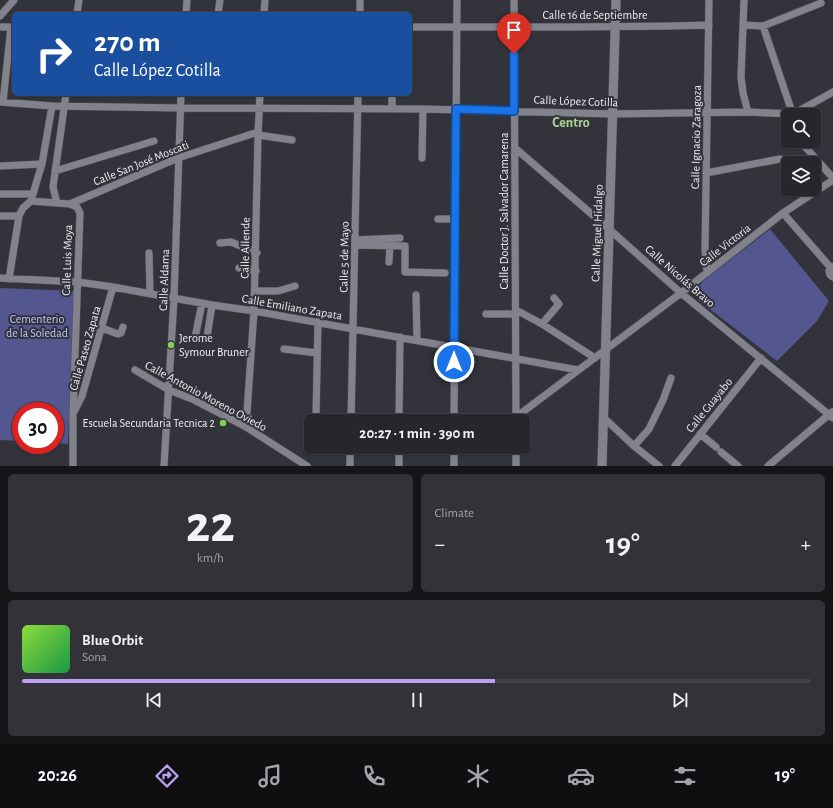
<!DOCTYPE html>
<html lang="en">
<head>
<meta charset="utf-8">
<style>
	:root { --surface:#26262c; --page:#323238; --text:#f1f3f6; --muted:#a4a5a9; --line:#424348; --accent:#bca0f2 }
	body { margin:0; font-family:"Alegreya Sans",sans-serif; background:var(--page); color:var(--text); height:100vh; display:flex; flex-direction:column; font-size:15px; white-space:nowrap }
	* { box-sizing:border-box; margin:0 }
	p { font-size:13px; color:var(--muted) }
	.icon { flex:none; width:22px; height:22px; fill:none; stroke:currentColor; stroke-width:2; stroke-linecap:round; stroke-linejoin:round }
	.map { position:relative; height:466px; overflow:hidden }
	.drawer { display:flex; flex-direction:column; gap:8px; padding:8px; background:#151518; flex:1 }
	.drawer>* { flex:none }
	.hud { position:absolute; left:12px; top:12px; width:400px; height:84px; border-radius:6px; box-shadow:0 1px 3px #0004,0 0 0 1px var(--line); background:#1a4fa0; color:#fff; overflow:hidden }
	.tools { position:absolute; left:781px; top:108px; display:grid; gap:8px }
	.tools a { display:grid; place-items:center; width:40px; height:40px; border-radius:6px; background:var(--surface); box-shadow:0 1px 3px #0004,0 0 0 1px var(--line); font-size:20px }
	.speed { position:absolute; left:12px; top:402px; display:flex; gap:8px; font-size:20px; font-weight:700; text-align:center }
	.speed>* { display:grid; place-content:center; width:52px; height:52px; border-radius:50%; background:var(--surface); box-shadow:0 1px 3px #0004,0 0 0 1px var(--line); line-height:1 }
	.speed .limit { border:6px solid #d22; background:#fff; color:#111 }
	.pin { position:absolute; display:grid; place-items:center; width:34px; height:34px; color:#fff; margin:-41px -17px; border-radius:50% 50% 50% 0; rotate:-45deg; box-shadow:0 0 4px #0007 }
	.pin .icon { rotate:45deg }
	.me { position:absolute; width:44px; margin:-22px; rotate:0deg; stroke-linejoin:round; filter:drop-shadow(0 0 3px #0008) }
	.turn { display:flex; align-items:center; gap:14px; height:84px; padding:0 16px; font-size:18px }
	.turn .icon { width:52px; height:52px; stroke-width:2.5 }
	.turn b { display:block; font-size:28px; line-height:34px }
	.big { font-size:30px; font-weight:700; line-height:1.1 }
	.drawer .tile { flex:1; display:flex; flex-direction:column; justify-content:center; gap:6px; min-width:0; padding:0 14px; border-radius:6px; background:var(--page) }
	.drawer .dial { align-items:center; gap:0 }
	.dial b { font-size:52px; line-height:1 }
	.song { display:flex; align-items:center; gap:12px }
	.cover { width:48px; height:48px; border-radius:6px; background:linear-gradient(135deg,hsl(90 70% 55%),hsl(140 70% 35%)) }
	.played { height:4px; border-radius:2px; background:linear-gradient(90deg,var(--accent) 60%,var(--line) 60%) }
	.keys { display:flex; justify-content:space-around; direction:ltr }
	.heat { display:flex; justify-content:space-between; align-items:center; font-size:22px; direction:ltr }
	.drawer .tiles { flex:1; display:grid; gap:8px; grid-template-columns:1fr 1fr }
	.tile:last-child { grid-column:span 2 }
	.trip { position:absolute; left:304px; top:414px; width:226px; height:40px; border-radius:6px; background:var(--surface); box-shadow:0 1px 3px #0004,0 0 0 1px var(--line); font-weight:700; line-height:40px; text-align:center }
	.tabs { display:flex; height:64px; justify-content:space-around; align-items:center; background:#0f0f12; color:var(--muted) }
	.tabs .icon { width:28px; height:28px }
	.tabs .current { color:var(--accent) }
	.tabs b { font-size:18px; color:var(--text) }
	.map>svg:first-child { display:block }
	.green { fill:#545690 }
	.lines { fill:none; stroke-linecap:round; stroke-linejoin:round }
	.minor-casing { stroke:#515158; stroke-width:8 }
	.tertiary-casing { stroke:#515158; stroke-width:10 }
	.minor { stroke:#81828b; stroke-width:7 }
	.tertiary { stroke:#81828b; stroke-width:9 }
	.route-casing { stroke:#114b97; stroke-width:10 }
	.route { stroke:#1a73e8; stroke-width:7 }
	.poi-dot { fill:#84cf4d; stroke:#32333b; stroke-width:1.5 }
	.labels { text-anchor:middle; stroke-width:4; stroke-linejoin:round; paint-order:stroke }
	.street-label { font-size:12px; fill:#ecedf2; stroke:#32333b }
	.park-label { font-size:12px; fill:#c0c6fc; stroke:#32333b }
	.poi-label { font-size:12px; fill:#ecedf2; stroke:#32333b; text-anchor:start }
	.quarter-label { font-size:14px; font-weight:bold; fill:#a9d390; stroke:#32333b }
</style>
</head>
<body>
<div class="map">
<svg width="833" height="466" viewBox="0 0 833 466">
	<rect width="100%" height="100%" fill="#32333b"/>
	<path class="green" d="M 770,229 L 829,301 L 817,321 L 777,361 L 698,300 L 698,288 L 703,281 Z
		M 0,288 L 75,291 L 68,444 L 55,443 L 55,411 L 21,411 L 21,441 L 0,440 Z"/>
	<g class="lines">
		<g class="minor-casing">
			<path id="minor" d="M 514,0 L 516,421
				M 744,0 L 741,77 L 743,93 L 748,112
				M 77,14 L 79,0
				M 186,14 L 187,0
				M 218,14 L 220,0
				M 264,14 L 265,0
				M 360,14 L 360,0
				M 0,16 L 14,0
				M 743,25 L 763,26 L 821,3
				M 763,26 L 793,115
				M 0,27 L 14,27
				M 410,27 C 510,27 609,28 709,25
				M 0,102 L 52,106 L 181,108 L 423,109 L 613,114 L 748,112 L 793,114 L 833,92
				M 3,102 L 11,27
				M 392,109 L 392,94
				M 258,135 L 292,140
				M 800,141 L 833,178
				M 515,148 L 609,229 L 681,293 L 833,418
				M 422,158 L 423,109
				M 0,166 L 42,164
				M 55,171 L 154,141
				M 706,173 L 780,159
				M 0,194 L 33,194
				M 31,201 L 70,204 L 178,158 L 258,132
				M 57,203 L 53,187 L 66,94
				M 70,204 L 77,207 L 80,213 L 73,413 L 73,466
				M 783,213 L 831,268
				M 0,216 L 19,216
				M 438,219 L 456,219
				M 355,240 L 400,238
				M 220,243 L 231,242 L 257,253
				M 355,245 L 405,246 L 405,272 L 445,273
				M 149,253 L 150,293
				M 389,262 L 390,246
				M 833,267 L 829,271 L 830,275 L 833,277
				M 239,268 L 256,271
				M 707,273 L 705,248 L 709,0
				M 0,278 L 78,282 L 113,287 L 212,305 L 254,311 L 578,370
				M 9,279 L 19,216 L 23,208 L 31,201 L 38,177 L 42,164 L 52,106
				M 255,291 L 278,291 L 295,286
				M 416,295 L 417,340
				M 516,310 L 542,324 L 595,358
				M 486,314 L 515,314
				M 542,324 L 559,304 L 554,298
				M 102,328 L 118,334 L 121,333 L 123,327
				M 207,337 L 212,305
				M 195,338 L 202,303
				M 284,349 L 317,353
				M 135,370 L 169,390 L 192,399 L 246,427 L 307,466
				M 74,412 L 82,396 L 113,287
				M 316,416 L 318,322
				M 516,417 L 681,293 L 783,213 L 833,180
				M 603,417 L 634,446 L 659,466
				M 351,421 L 358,94
				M 399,421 L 400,337
				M 454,421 L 457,0
				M 246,427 L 254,311 L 258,135 L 260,94
				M 700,434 L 716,447
				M 634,446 L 649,429 L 663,400 L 671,378
				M 454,447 L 454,466
				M 516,447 L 516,466
				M 721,452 L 738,466
				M 164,466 L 174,298 L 181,94
				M 350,466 L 350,447
				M 399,466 L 399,447
				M 675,466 L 761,358
				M 768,466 L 832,412"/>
		</g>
		<g class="tertiary-casing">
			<path id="tertiary" d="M 602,466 L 616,0"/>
		</g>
		<use href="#minor" class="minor"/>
		<use href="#tertiary" class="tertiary"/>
	</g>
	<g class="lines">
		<g class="route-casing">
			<path id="route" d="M 454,362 L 456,109 L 514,111 L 514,54"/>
		</g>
		<use href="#route" class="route"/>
	</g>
	<g class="poi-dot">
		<circle cx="171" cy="345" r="4"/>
		<circle cx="223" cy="423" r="4"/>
	</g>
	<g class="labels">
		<g class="street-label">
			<text x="595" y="19">Calle 16 de Septiembre</text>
			<text transform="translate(576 101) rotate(2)" y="4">Calle López Cotilla</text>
			<text transform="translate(696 137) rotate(-89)" y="4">Calle Ignacio Zaragoza</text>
			<text transform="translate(141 163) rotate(-22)" y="4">Calle San José Moscati</text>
			<text transform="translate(504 211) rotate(-90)" y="4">Calle Doctor J. Salvador Camarena</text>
			<text transform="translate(597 233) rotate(-88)" y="4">Calle Miguel Hidalgo</text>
			<text transform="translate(725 245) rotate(-38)" y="4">Calle Victoria</text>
			<text transform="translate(245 248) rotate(-89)" y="4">Calle Allende</text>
			<text transform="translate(344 257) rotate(-89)" y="4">Calle 5 de Mayo</text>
			<text transform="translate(67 260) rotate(-88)" y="4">Calle Luis Moya</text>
			<text transform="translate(680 276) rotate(41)" y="4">Calle Nicolás Bravo</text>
			<text transform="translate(164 280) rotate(-88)" y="4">Calle Aldama</text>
			<text transform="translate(292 307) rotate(10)" y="4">Calle Emiliano Zapata</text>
			<text transform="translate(85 348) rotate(-74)" y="4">Calle Paseo Zapata</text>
			<text transform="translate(206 396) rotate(28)" y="4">Calle Antonio Moreno Oviedo</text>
			<text transform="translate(709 405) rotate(-51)" y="4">Calle Guayabo</text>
		</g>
		<g class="park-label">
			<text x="37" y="323">Cementerio<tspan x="37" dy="14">de la Soledad</tspan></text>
		</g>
		<g class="poi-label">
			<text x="179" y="342">Jerome<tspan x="179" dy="14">Symour Bruner</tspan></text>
			<text x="215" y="427" text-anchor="end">Escuela Secundaria Tecnica 2</text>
		</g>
		<g class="quarter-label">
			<text x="571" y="127">Centro</text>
		</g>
	</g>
</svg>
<div class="tools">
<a><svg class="icon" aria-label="search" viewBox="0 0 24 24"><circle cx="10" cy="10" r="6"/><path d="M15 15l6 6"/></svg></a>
<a><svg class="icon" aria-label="layers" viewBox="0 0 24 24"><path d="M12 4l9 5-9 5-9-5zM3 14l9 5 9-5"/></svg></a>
</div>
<div class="speed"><div class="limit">30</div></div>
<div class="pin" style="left:514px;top:54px;background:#d93025"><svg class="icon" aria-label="arrive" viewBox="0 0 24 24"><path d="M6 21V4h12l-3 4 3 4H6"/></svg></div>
<svg class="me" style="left:454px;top:362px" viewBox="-20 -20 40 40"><circle r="17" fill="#1a73e8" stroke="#fff" stroke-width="3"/><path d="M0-11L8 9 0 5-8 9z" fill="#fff"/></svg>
<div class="trip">20:27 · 1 min · 390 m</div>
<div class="hud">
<div class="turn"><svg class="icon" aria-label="right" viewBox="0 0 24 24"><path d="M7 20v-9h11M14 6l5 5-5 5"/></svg><div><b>270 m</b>Calle López Cotilla</div></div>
</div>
</div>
<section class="drawer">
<div class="tiles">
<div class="tile dial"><b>22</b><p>km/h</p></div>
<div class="tile"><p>Climate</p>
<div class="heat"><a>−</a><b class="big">19°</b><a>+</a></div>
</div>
<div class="tile">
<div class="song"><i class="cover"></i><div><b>Blue Orbit</b><p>Sona</p></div></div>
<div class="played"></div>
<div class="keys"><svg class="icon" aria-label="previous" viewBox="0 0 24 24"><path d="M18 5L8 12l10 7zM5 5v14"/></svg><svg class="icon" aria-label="pause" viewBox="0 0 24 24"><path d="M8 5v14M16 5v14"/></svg><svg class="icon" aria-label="next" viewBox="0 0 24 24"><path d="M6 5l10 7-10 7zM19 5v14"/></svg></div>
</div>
</div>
</section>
<nav class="tabs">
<b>20:26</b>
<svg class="icon current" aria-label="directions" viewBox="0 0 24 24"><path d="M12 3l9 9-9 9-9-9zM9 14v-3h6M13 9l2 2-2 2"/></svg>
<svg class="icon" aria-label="music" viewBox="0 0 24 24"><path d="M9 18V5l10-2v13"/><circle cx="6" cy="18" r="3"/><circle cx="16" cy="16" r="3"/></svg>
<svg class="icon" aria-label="phone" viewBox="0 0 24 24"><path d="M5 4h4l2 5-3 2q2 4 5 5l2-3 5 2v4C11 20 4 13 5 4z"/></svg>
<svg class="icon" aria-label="climate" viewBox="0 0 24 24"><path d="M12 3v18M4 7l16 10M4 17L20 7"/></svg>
<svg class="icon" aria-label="car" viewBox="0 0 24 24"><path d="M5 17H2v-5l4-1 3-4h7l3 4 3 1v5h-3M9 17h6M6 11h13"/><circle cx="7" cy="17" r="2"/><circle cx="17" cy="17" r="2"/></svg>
<svg class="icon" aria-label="filters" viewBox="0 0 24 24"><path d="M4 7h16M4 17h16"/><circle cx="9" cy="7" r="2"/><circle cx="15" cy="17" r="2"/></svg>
<b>19°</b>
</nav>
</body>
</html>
